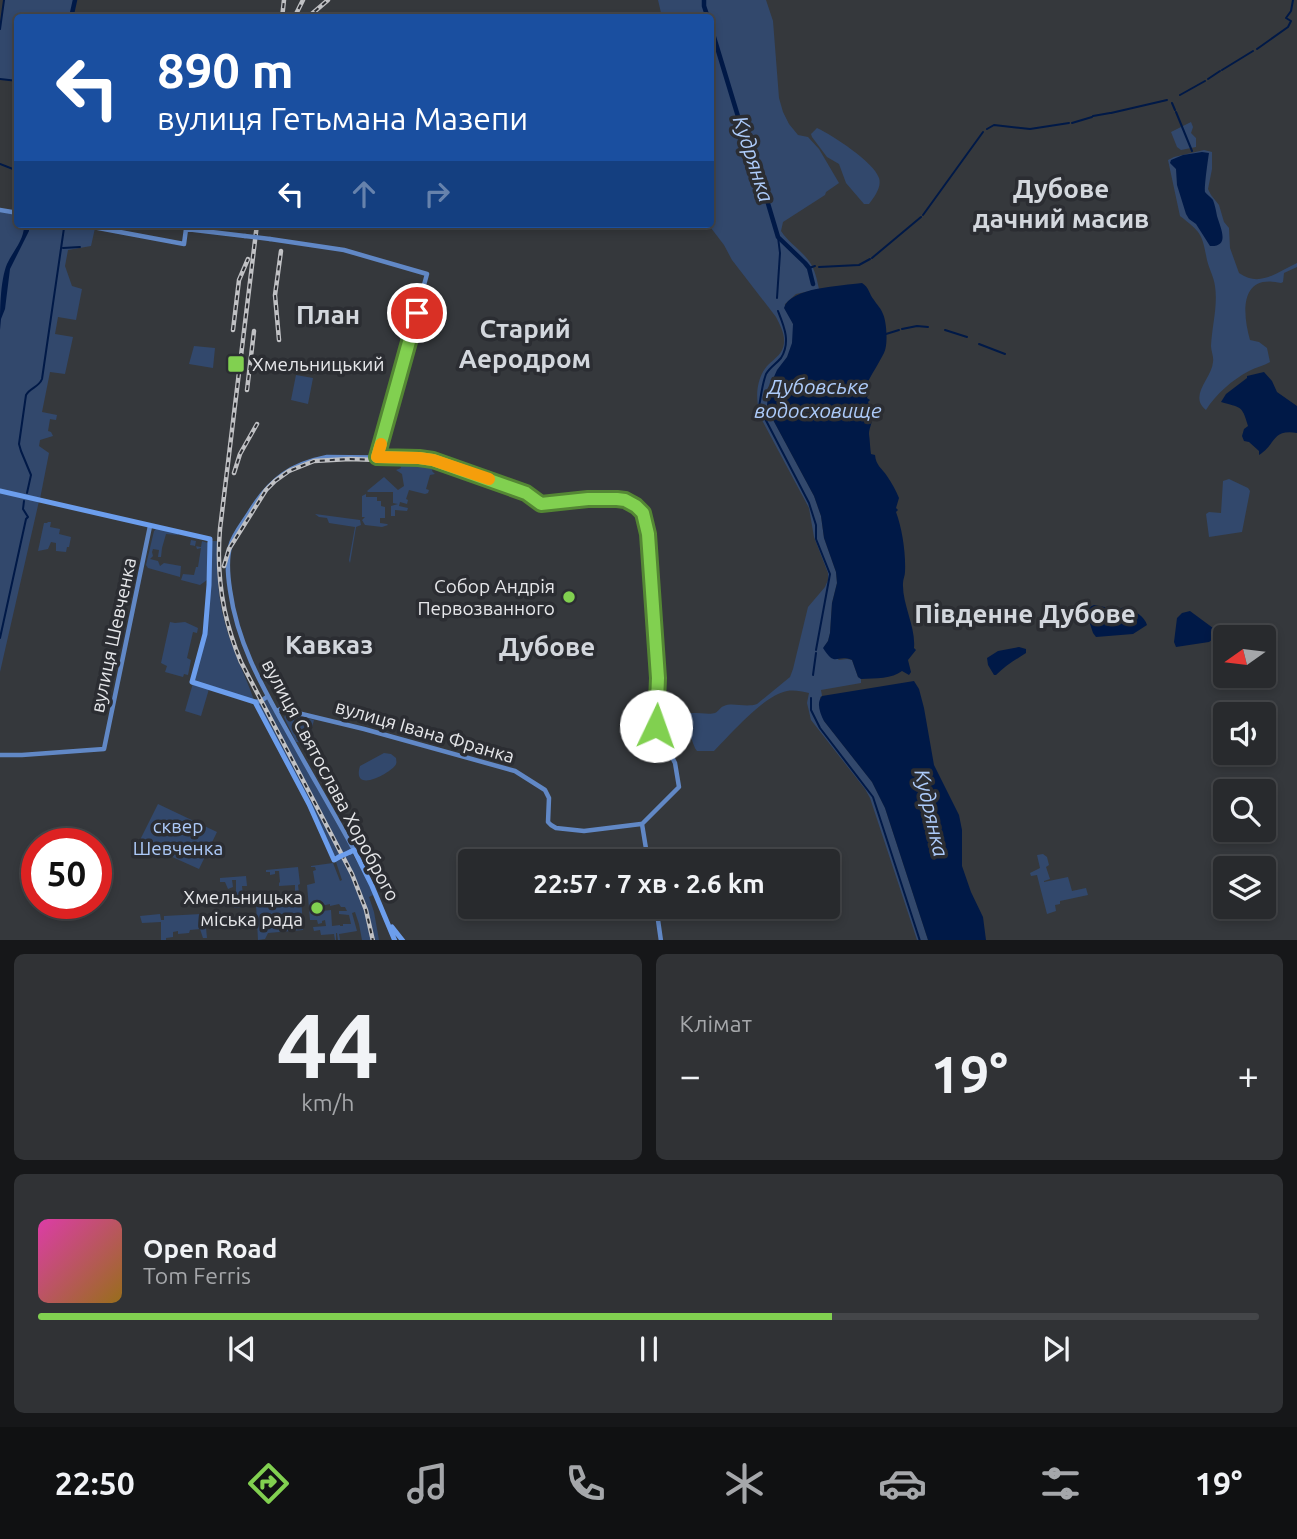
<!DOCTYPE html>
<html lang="uk">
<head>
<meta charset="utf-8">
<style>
	:root { --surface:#282a2d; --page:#303235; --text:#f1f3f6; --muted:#a5a7aa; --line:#444649; --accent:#81d050 }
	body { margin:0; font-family:Ubuntu,sans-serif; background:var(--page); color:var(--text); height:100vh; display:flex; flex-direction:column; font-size:26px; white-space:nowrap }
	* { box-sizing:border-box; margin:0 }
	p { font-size:23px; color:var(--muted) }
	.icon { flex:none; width:38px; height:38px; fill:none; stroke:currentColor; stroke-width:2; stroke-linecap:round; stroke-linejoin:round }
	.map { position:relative; height:940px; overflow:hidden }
	.details { display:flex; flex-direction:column; gap:14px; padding:14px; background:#161719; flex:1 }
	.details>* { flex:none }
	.banner { position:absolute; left:14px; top:14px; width:700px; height:214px; border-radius:7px; box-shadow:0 4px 10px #0003,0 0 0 2px var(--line); background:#1a4fa0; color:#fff; overflow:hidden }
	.needle { width:46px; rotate:256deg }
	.controls { position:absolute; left:1213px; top:625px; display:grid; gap:14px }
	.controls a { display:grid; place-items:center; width:63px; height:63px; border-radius:7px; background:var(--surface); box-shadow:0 4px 10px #0003,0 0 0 2px var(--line); font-size:35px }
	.speed { position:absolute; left:21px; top:828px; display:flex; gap:14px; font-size:35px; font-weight:700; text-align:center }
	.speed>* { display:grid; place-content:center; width:91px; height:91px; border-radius:50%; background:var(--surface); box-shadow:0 4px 10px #0003,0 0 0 2px var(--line); line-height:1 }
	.speed .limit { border:10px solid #d22; background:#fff; color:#111 }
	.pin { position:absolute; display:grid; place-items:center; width:60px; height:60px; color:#fff; margin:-30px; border:4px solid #fff; border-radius:50%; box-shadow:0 2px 7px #0007 }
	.me { position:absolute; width:77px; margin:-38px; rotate:3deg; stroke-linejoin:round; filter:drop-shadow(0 0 5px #0008) }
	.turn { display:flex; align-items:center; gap:24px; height:147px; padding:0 28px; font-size:32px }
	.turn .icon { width:91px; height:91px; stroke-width:2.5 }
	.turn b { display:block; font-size:49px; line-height:60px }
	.lanes { display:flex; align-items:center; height:66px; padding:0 28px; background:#0003; justify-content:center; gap:35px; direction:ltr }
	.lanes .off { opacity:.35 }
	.big { font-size:52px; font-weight:700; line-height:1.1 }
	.details .card { flex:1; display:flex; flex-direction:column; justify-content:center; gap:10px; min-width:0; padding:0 24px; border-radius:10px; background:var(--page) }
	.details .dial { align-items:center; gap:0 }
	.dial b { font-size:91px; line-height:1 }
	.song { display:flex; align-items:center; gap:21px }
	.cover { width:84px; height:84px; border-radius:10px; background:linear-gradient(135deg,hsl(320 70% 55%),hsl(40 70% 35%)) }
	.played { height:7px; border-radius:4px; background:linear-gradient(90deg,var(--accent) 65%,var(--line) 65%) }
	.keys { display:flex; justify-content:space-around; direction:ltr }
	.heat { display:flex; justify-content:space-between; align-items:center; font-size:38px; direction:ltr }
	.details .tiles { flex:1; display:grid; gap:14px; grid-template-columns:1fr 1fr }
	.card:last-child { grid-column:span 2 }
	.trip { position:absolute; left:458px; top:849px; width:382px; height:70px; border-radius:7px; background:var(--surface); box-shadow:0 4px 10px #0003,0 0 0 2px var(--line); font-weight:700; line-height:70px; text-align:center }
	.dock { display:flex; height:112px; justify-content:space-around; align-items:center; background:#101112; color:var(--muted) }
	.dock .icon { width:49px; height:49px }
	.dock .current { color:var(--accent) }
	.dock b { font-size:32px; color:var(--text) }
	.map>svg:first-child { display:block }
	.green { fill:#32486c; fill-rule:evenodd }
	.water { fill:#001947 }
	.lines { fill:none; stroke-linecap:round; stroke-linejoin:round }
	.stream { stroke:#001947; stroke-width:2 }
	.river { stroke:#001947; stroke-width:4.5 }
	.secondary { stroke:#6188c6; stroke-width:4.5 }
	.primary { stroke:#6c9eed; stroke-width:5 }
	.rail-casing { stroke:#c0c1c4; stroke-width:4.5 }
	.rail { stroke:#2b2d32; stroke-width:2; stroke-dasharray:5; stroke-linecap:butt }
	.secondary-bridge { stroke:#6188c6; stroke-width:4.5 }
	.primary-bridge { stroke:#6c9eed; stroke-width:5 }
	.route-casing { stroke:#548734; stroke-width:18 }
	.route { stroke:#81d050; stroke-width:12 }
	.slow { stroke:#f59e0b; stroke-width:12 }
	.poi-dot { fill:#81d050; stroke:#2b2d32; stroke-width:2.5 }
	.labels { text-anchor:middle; stroke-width:7; stroke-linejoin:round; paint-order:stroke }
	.poi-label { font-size:19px; fill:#e6e7ea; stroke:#2b2d32; text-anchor:end }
	.street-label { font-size:19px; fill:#e6e7ea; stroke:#2b2d32 }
	.park-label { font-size:19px; fill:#adcaf9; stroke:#2b2d32 }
	.water-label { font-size:21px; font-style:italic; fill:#adcbfa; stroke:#2b2d32 }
	.district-label { font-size:26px; font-weight:bold; fill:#d3d7dd; stroke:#2b2d32 }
</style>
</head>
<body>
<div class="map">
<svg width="1297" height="941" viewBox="0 0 1297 941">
	<rect width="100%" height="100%" fill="#35383c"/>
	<path class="green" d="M 4,0 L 75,0 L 71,17 L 18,18 L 17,81 L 0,79 L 0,29 Z
		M 658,0 L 766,0 L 773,21 L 779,98 L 783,112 L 789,124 L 798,135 L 808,137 L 819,149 L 839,183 L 826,192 L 825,195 L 783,222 L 781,231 C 789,243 801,250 809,261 C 815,269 817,280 819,289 L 796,294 L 785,304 C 784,312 791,315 793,324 C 794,330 793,339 792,346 C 785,371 757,386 771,416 L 814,496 L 821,516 L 824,538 L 836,572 L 837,583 L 832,603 L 830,633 L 828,641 L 824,647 L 839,660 L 847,659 L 852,660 L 858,677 L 861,679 L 861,683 L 821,690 L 822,696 L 820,697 L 824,721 L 872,782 L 885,808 L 928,940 L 917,940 L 870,798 L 865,789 L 811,720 L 807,703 L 809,693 C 801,691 794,690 787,691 C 764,695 730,735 714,751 L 697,751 C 692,745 693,736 686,732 C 682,728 675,729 675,722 C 675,707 706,716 715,713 C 719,711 720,707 724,706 C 732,702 746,708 757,704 L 790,677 L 793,669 L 808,607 L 825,587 L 828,580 L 828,573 L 814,537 L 809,508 L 763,422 C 755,405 754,380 768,365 C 775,358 783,354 784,343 C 785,334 780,325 776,317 L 732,260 L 724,245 L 708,224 L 710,224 L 710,18 L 662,17 Z
		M 1191,122 L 1193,127 L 1191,133 L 1196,138 L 1196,147 L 1181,150 L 1177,147 L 1171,132 Z
		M 817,128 C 832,135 874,162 879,178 C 882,187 874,197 869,204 L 864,204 L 846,183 L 839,164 L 827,157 L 812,137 L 811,134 Z
		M 1204,150 L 1212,152 L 1212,169 L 1208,189 L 1211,195 L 1219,205 L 1224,222 L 1229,228 L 1230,248 L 1239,273 C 1260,288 1277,272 1297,263 L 1297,267 L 1284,273 L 1283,282 L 1281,283 C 1240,273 1242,312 1250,340 L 1259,342 L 1267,348 L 1270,362 C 1264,366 1256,367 1249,371 C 1232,380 1216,394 1206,410 C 1188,396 1212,378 1213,362 C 1214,357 1211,351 1211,346 C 1212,326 1218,306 1215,286 C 1214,277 1209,269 1207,260 C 1202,234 1202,233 1180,216 L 1168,160 L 1174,157 Z
		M 0,211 L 17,214 L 18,224 L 73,224 L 95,228 L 91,246 L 68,250 L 65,266 L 72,286 L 82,289 L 76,320 L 58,317 L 55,334 L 73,337 L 65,374 L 50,372 L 42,412 L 57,415 L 56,420 L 50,419 L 48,431 L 51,432 L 53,436 L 40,440 L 39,446 L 49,453 L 40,499 L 0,490 Z
		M 194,346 L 215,348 L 213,368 L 189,364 Z
		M 296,375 L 313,378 L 308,404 L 291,400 Z
		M 399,461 L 434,463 L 432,471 L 435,474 L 430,475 L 426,489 L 429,490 L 428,493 L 425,494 L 409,490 L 406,499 L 408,500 L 407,504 L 400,502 L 399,506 L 408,508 L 407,511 L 395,510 L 395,516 L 391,516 L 391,506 L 398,504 L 393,503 L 393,492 L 368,492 L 367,491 L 384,477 L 398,490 L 404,486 L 402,474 L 396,470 L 401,468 Z
		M 1229,479 L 1248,488 L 1250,491 L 1242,532 L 1209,537 L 1206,514 L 1209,512 L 1221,513 L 1223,481 Z
		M 0,492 L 39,501 L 0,672 Z
		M 366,494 L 366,497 L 377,497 L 377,501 L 381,501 L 381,506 L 385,507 L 385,518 L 380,518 L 380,523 L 387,524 L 388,525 L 382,527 L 365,525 L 362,520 L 365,517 L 362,517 L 362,496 Z
		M 315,514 L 360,520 L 361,525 L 356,527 L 350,563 L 349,560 L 355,527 L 329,523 L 327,518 L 319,517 Z
		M 48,522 L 51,522 L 50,527 L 60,529 L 59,534 L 71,537 L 69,547 L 67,547 L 66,552 L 56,551 L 56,543 L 51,542 L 48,549 L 38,551 L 44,523 L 47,523 Z
		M 157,528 L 178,532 L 178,535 L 166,534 L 162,548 L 161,557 L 158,557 L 159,550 L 153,549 L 152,552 L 153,556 L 150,559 L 158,561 L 160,566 L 164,563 L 181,566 L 180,577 L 148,568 L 146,565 L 154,531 Z
		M 191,540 L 196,541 L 195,546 L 201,547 L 202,541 L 208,543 L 207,580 L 200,585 L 181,580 L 183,574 L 194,575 L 196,567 L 198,567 L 201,548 L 197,549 L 196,546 L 190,545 Z
		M 211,541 L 217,541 C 217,569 217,596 225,623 C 232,650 245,674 254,700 L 193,682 L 203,648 Z
		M 170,622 L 175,623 L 185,622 L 198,628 L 197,633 L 193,632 L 187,658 L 191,660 L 188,675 L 184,674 L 183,677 L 165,672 L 167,666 L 161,663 Z
		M 193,683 L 209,689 L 201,716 L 185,711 Z
		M 268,697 L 353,849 L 352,853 L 375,894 L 369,897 L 374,912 L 379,940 L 362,940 L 359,924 L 355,912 L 352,913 L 357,931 L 339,934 L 340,940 L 338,940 L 337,933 L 336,933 L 336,940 L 335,940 L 334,934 L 321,935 L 320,930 L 314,931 L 313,927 L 326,926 L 325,920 L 322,921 L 322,923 L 318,924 L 317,920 L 310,920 L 307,885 L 315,883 L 313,871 L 316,870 L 315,867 L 311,867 L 311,866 L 333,863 L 340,881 L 342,880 L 336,862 L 336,856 L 334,855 L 256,702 ZM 330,904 L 330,906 L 339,904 L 341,907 L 345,907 L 347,911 L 339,911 L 339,914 L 349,915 L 351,924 L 343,924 L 343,926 L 340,926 L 340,925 L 332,926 L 331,910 L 322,911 L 321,906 Z
		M 288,713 L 314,720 L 310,735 L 307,727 L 302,729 L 308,743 L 296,742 L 284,717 Z
		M 384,753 L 391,754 L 396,758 C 396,760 397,762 396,764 C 394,771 351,796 360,766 Z
		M 158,804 L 217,832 L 199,869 L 139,842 Z
		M 1043,854 L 1047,857 L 1049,865 L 1046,867 L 1050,879 L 1044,881 L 1044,882 L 1068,877 L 1072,891 L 1086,888 L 1088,895 L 1060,901 L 1060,904 L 1055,905 L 1056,911 L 1047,914 L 1037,875 L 1031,876 L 1030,873 L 1040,868 L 1037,855 Z
		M 298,867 L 300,884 L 298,885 L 299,893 L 301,893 L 303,930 L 268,933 L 265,939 L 258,940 L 256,904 L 298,901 L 297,894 L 295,894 L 295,885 L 279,886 L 279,883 L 280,882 L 279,871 L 275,871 L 275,874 L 270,875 L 270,872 L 266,872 L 266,870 Z
		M 246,876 L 247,886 L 242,886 L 243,895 L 247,895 L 248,906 L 234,908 L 234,903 L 240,902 L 239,896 L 236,897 L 236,880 L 232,880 L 233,887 L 228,889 L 225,882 L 220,882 L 220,878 Z
		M 160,914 L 161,920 L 164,920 L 164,916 L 201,914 L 202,918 L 205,918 L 207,938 L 203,938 L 200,929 L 190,930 L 189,933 L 178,934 L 178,931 L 173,932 L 173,937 L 166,938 L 166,940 L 161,940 L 161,922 L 142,923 L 140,916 Z"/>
	<path class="water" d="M 1202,152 L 1209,153 C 1208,159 1204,188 1205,192 C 1207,195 1211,197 1213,200 C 1215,205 1216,211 1217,216 C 1220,227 1231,247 1210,246 L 1196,224 L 1189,219 L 1186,214 L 1177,185 L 1176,169 L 1170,163 L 1171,160 L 1183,155 Z
		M 24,224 L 29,224 L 29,231 L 10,269 L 5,309 L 1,319 L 0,330 C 0,312 0,281 7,264 C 13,251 25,239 24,224 Z
		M 862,283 C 869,287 869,294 874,300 C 877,305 881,308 883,314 C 887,323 888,346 884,353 C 879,363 871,375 866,386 L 869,392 L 867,398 L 870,400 L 868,402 L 875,417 L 872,419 C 872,423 869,429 869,434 C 870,441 870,448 871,454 L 875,455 C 876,466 882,468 887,476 C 892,483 896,491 899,498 L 896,508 L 898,510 L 896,512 C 902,528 906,553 905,572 C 905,576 903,579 903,583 C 902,604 916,627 914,648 L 916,650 L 908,660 L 911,672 L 909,675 L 902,671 C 892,679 876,678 861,679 L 858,677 L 852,660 C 835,654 836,668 823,648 L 828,641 L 830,633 L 832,603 L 837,583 L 836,572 L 824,538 L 821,516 L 814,496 L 771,416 L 767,406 L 768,395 L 773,379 L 777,370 L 787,357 L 792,343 L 793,324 L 784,308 C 790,287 842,286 862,283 Z
		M 1264,372 L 1272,381 L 1277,392 L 1297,406 L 1297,433 C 1271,429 1277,444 1259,455 L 1259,451 L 1249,442 L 1244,441 L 1242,436 L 1244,429 L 1248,426 C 1242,404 1240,408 1221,402 L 1226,394 L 1247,378 L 1247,376 Z
		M 1094,605 L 1115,609 L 1127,607 C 1134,610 1145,617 1147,625 L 1133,634 L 1096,637 L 1093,633 L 1085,609 Z
		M 1190,611 L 1213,628 L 1216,635 L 1213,639 L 1209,642 L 1176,647 L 1174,642 L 1177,618 L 1182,613 Z
		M 1019,647 L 1026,649 L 1026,653 C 1015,660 1005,666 996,675 L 994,675 L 988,665 L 987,658 L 998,651 Z
		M 914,681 L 919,689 L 924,708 L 934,765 L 959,815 L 962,830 L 962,866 L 971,892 L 983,917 L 986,940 L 928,940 L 885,808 L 872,782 L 824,721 C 820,713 816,703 822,696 Z"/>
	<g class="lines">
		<path class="stream" d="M 0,29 L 4,0
			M 1257,49 L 1288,27 L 1291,21 L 1286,18 L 1291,11 L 1293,0
			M 1222,70 L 1253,51
			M 0,79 L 18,81
			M 1208,79 L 1220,71
			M 1180,95 L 1205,81
			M 1172,103 L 1175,110
			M 1176,112 L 1192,151
			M 1111,113 L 1167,100
			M 1093,116 L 1110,113
			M 1072,123 L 1092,117
			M 987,129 L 994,125 L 1030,129 L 1069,123
			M 0,164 L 18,171
			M 923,215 L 983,132
			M 63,248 L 80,247
			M 872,258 L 921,217
			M 819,267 L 859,265 L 870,259
			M 809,268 L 815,266
			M 777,298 L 780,253 L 778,237
			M 778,311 C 784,326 791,342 781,358 C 776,364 770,367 766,374 C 762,385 761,396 759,407 L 809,503 L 816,525 L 816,539 L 830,574 L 816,650
			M 902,329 L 917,326 L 928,327
			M 945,330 L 967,337
			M 886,334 L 899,330
			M 979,344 L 1005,354
			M 27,493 L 31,475 L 21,451 L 19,444 L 26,395 C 30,388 39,387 42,379 L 64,228
			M 0,638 L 26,519 L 28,517 L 23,509 L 24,501
			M 813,675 L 816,653
			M 811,698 L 811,710 L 820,728 L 873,797 L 920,941"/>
		<path class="river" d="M 704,0 L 704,6 L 708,18
			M 71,18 L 75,0
			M 710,24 L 740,123 L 747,133 L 778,237 L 805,263 L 809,268 L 813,284"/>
		<path class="secondary" d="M 0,210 L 18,213
			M 77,224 L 184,244 L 186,229 L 245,236
			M 270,239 L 344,250 L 427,274 L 377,457
			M 255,702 L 261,701 L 268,696
			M 276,711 L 281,709 L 364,729 L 515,771 L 545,790 L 549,798 L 548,822 L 551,825 L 556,828 L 584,831 L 641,824
			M 0,755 L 22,755 L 104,749 L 150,526
			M 642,824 L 648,861
			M 354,850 C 335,815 315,781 296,747 C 268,696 238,649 230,590 C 228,577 226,561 230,547 C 233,534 244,522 251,510 C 270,479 291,464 327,457 L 419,458 L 433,460 L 526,493 L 541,504 L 588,499 L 622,499 L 633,503 L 643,513 L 646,520 L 648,534 L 658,678 L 656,726 L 675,763 L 679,787 L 642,824
			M 656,906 L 661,941"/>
		<path class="primary" d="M 0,491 L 210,539 L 209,585 L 205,634 L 192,682 L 255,702 L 309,804 L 334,860 L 339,857
			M 350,852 L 354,850 L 372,886 L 395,941
			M 392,927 L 403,941"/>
		<g class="rail-casing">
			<path id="rail" d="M 282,18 L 284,0
				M 294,18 L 303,0
				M 307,18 L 328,0
				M 257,224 L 220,529 C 216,575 223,620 241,662 L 352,874 L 366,910 L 373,941
				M 233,330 L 239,280 L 248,259
				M 279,340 L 275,295 L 281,251
				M 247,390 L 254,331
				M 234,473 L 240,454 L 257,424
				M 224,566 L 229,549 L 266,490 L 275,481 L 289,471 L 314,461 L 350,459 L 432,462 L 500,488 L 524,495"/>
		</g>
		<use href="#rail" class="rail"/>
		<path class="secondary-bridge" d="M 245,236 L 270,239"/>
		<path class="primary-bridge" d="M 339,857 L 350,852"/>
	</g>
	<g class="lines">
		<g class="route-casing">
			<path id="route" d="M 417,313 L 377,457 L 419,458 L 433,460 L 526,493 L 541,504 L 588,499 L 617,499 L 625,500 L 636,506 L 643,513 L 648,534 L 658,678 L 656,726"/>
		</g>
		<use href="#route" class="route"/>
		<path class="slow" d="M 381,444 L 377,457 L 419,458 L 433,460 L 489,479"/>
	</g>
	<g class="poi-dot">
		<rect x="227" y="355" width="18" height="18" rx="3.5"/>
		<circle cx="569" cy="597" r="7"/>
		<circle cx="317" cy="908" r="7"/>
	</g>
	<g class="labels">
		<g class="poi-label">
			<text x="252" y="371" text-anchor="start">Хмельницький</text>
			<text x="555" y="593">Собор Андрія<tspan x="555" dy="22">Первозванного</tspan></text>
			<text x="303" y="904">Хмельницька<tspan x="303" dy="22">міська рада</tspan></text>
		</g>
		<g class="street-label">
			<text transform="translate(113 635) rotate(-78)" y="7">вулиця Шевченка</text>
			<text transform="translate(425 731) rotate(16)" y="7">вулиця Івана Франка</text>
			<text transform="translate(331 780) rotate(62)" y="7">вулиця Святослава Хороброго</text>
		</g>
		<g class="park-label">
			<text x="178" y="833">сквер<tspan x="178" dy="22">Шевченка</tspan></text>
		</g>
		<g class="water-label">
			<text transform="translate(753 159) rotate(72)" y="7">Кудрянка</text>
			<text x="818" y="394">Дубовське<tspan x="818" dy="24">водосховище</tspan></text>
			<text transform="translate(931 813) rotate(77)" y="7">Кудрянка</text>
		</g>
		<g class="district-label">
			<text x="1061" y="198">Дубове<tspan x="1061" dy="30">дачний масив</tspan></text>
			<text x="328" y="324">План</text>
			<text x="525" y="338">Старий<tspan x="525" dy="30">Аеродром</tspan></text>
			<text x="1025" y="623">Південне Дубове</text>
			<text x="329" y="654">Кавказ</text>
			<text x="547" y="656">Дубове</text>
		</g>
	</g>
</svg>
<div class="controls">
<a><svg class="needle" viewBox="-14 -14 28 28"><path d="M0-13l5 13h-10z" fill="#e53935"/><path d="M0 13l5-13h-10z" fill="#a5a7aa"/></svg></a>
<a><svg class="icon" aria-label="sound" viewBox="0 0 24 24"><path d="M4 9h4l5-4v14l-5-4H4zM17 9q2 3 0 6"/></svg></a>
<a><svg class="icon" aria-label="search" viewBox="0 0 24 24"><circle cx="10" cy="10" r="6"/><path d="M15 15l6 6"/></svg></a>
<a><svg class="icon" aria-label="layers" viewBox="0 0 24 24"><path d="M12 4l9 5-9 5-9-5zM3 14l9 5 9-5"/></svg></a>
</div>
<div class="speed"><div class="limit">50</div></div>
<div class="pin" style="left:417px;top:313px;background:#d93025"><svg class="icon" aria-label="arrive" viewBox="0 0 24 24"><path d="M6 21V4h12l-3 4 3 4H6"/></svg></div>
<svg class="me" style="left:656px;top:726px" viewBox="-20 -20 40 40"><circle r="19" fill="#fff"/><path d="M0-13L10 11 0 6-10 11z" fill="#81d050"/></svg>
<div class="trip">22:57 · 7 хв · 2.6 km</div>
<div class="banner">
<div class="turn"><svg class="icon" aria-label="left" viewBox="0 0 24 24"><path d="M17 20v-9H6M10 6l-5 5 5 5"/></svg><div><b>890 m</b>вулиця Гетьмана Мазепи</div></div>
<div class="lanes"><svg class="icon" aria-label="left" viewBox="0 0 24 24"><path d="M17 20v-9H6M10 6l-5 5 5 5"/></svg><svg class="icon off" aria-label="ahead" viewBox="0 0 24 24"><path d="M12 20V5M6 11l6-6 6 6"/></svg><svg class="icon off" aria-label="right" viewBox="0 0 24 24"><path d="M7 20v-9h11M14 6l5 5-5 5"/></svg></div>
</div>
</div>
<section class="details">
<div class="tiles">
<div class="card dial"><b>44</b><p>km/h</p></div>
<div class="card"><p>Клімат</p>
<div class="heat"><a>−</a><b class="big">19°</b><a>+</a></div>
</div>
<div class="card">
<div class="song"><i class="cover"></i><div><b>Open Road</b><p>Tom Ferris</p></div></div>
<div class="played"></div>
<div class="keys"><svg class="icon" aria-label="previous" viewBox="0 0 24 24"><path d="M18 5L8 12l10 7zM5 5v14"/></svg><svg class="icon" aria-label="pause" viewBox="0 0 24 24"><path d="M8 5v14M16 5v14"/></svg><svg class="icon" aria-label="next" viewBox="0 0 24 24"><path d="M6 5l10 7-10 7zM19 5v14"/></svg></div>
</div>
</div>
</section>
<nav class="dock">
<b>22:50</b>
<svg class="icon current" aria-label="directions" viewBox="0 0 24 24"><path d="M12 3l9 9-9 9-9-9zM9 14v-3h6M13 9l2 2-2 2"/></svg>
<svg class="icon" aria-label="music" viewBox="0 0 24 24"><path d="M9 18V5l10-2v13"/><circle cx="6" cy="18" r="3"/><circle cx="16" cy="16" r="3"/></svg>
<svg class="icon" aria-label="phone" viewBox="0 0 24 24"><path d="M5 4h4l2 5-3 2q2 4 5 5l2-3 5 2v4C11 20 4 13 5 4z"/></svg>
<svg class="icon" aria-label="climate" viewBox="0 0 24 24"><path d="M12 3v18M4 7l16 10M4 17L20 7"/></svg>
<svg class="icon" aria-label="car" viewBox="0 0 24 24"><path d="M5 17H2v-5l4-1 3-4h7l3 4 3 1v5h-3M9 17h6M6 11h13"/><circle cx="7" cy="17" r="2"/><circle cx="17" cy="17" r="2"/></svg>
<svg class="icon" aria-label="filters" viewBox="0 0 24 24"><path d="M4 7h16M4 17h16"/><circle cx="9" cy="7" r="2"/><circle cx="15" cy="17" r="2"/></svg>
<b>19°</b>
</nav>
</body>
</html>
